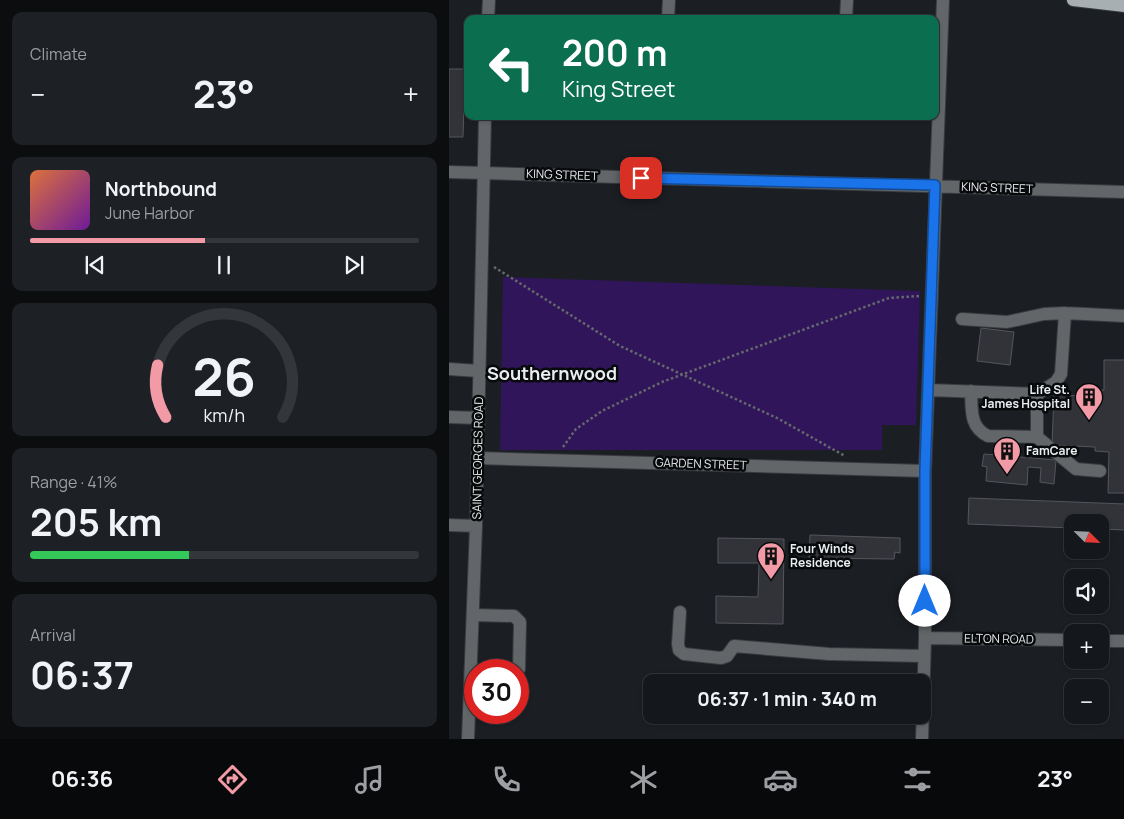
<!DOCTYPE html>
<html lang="en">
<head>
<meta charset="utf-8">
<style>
	:root { --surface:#14171b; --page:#1d2024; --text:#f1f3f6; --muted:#9d9fa3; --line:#33363a; --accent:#f39aa7 }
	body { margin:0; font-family:Manrope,sans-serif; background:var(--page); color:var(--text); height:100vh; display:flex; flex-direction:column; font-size:19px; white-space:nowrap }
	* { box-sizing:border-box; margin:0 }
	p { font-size:16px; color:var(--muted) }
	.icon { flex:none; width:28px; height:28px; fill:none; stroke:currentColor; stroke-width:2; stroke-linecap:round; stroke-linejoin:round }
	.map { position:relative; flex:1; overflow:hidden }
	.side { display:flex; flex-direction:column; gap:12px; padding:12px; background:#0b0d0f; width:449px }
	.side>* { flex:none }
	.banner { position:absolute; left:15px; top:15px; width:475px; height:105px; border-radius:10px; box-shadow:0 1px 4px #0004,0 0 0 1px var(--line); background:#0b6e4f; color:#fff; overflow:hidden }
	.needle { width:32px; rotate:114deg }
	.fabs { position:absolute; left:615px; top:514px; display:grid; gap:10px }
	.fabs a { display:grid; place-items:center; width:45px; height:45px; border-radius:10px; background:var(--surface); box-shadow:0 1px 4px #0004,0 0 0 1px var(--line); font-size:25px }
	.speed { position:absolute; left:15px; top:659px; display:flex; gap:10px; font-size:25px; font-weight:700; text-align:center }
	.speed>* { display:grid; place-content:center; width:65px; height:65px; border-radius:50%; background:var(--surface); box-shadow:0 1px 4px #0004,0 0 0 1px var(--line); line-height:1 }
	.speed .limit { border:8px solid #d22; background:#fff; color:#111 }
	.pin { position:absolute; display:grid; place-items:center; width:42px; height:42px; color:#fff; margin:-21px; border-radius:10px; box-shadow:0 2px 8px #0006 }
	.me { position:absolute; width:55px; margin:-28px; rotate:0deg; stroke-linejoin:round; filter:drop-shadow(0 0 4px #0008) }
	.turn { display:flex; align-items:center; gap:18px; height:105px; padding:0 15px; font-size:22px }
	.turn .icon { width:65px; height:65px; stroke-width:2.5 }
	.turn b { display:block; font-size:35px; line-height:42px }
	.big { font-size:38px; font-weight:700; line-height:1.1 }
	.side .tile { flex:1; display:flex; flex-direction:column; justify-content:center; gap:8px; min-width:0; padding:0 18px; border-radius:10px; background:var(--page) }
	.side .dial { align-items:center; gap:0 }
	.dial svg { height:130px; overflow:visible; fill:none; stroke:var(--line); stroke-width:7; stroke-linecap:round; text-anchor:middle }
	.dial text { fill:var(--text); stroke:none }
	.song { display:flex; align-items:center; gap:15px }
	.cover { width:60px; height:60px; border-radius:8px; background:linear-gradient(135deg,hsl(20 70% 55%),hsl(280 70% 35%)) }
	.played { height:5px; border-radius:2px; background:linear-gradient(90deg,var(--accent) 45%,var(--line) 45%) }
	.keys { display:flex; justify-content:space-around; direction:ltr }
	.heat { display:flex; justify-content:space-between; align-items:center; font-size:28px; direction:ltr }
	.charge { height:8px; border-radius:4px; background:linear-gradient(90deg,#34c759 41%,var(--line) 0) }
	.trip { position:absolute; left:194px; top:674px; width:288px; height:50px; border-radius:10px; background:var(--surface); box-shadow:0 1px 4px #0004,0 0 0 1px var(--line); font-weight:700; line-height:50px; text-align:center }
	.tab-bar { display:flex; height:80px; justify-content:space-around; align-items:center; background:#08090b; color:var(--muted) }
	.tab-bar .icon { width:35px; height:35px }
	.tab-bar .selected { color:var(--accent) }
	.tab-bar b { font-size:22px; color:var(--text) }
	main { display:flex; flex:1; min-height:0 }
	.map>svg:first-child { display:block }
	.green { fill:#31155a }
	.building { fill:#313338; stroke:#54565c }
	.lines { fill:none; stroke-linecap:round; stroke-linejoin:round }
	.minor-casing { stroke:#383c41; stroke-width:14 }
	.major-casing { stroke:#383c41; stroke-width:14 }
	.path { stroke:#65696d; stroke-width:2.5; stroke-dasharray:2.5 2.5; stroke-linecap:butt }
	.minor { stroke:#636668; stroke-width:12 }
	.major { stroke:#a8afb2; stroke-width:12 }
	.route-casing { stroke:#114b97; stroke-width:12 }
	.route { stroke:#1a73e8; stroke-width:9 }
	.labels { text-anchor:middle; stroke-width:5; stroke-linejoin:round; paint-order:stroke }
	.street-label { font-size:12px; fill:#eaedf0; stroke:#07090b }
	.poi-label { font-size:12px; font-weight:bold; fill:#eaedf0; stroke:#07090b; text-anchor:start }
	.district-label { font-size:18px; font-weight:bold; fill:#eaedf0; stroke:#07090b }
</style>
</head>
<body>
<main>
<section class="side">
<div class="tile"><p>Climate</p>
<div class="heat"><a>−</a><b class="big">23°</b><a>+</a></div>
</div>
<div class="tile">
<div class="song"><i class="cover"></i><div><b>Northbound</b><p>June Harbor</p></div></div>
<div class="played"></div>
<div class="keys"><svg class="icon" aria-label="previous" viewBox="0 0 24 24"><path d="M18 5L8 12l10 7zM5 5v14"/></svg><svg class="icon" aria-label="pause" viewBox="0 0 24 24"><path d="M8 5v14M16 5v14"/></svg><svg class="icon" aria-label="next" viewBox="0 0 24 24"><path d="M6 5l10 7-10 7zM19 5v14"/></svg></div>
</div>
<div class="tile dial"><svg viewBox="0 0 100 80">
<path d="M14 69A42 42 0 1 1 86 69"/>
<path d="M14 69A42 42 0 0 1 9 37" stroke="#f39aa7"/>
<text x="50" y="56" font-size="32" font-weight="700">26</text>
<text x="50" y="72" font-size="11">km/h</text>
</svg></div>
<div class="tile"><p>Range · 41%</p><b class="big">205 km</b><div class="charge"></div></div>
<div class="tile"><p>Arrival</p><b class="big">06:37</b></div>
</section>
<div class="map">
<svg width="676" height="739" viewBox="0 0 676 739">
	<rect width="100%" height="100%" fill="#1b1f24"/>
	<path class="green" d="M 54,277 L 471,291 L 467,425 L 433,425 L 433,450 L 51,450 Z"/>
	<path class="building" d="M 0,69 L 16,69 L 14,137 L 0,137 Z
		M 532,328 L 565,332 L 561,365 L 528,361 Z
		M 655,360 L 676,360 L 676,493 L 659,493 L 660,452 L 646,451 L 646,447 L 603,445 L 605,394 L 642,397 L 645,394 L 649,396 L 649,390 L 655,390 Z
		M 535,454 L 607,460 L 605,484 L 591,482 L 592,468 L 579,467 L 578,485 L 537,481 L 538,467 L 533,466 Z
		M 520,498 L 676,504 L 676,530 L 651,529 L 651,522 L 624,522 L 624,528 L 519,524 Z
		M 361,535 L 451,538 L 451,553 L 446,552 L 445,559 L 360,558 Z
		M 269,538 L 335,539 L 334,624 L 267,623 L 267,596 L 309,597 L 310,563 L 269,563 Z"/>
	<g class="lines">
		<g class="minor-casing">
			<path id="minor" d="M 39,19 L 40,0
				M 219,19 L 220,0
				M 397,19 L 398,0
				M 0,172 L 676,192
				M 513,319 L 558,322 L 595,314 L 616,313 L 676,316
				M 0,369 L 30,371
				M 479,390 L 588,394 L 607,382 L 612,374 L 616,313
				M 522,391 C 523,409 520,427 539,436 L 588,437
				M 588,394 L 588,437 L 627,469 L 651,471
				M 0,417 L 29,418
				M 28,458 L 476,471
				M 0,525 L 27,526
				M 231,612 L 229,644 L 230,650 L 235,654 L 272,658 L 278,656 L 285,646 L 380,654 L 475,656
				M 24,615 L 65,616 L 71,622 L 70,669
				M 476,638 L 624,640
				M 651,641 L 676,641
				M 19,739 L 27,526 L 36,116
				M 473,739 L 476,638 L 476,471 L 494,0"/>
		</g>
		<g class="major-casing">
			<path id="major" d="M 624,0 L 676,6"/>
		</g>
		<path class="path" d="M 45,267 L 171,346 L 328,418 L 396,456
			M 114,447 L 127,429 L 153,411 L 213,382 L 440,298 L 470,296"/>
		<use href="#minor" class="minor"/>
		<use href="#major" class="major"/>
	</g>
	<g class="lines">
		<g class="route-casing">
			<path id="route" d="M 192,178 L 486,185 L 476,471 L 476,601"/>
		</g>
		<use href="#route" class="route"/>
	</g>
	<defs>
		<g id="building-pin" transform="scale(1.4375)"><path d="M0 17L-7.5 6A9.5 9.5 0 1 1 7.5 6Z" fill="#f39aa7" stroke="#07090b"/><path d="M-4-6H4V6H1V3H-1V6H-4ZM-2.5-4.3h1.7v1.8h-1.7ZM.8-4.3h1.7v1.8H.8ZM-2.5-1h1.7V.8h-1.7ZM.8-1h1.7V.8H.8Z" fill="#111"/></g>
	</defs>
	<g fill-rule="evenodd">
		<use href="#building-pin" x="640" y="397"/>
		<use href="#building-pin" x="558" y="451"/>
		<use href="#building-pin" x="322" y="556"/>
	</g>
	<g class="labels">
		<g class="street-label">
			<text transform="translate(113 175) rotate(2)" y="4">KING STREET</text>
			<text transform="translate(548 188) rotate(2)" y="4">KING STREET</text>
			<text transform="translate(29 458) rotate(-89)" y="4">SAINT GEORGES ROAD</text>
			<text transform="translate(252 464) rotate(2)" y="4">GARDEN STREET</text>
			<text transform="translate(550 639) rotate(1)" y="4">ELTON ROAD</text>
		</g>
		<g class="poi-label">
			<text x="621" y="394" text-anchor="end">Life St.<tspan x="621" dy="14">James Hospital</tspan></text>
			<text x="577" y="455">FamCare</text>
			<text x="341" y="553">Four Winds<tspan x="341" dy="14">Residence</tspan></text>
		</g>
		<g class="district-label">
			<text x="103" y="380">Southernwood</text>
		</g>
	</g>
</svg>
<div class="fabs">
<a><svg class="needle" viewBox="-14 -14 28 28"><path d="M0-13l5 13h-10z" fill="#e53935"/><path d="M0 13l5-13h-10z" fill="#9d9fa3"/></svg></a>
<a><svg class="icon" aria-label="sound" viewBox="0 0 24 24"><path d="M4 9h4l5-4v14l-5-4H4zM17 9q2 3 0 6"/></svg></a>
<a>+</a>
<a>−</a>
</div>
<div class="speed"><div class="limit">30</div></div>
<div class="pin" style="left:192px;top:178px;background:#d93025"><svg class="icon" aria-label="arrive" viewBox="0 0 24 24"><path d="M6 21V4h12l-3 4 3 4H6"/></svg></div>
<svg class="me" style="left:476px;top:601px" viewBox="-20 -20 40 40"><circle r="19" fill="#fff"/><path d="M0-13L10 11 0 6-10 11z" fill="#1a73e8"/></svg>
<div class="trip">06:37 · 1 min · 340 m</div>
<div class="banner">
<div class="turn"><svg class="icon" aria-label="left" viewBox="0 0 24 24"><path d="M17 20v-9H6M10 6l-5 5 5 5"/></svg><div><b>200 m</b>King Street</div></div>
</div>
</div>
</main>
<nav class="tab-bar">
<b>06:36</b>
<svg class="icon selected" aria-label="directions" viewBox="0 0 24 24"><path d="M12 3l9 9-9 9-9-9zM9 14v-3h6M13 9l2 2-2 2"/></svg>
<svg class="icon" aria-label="music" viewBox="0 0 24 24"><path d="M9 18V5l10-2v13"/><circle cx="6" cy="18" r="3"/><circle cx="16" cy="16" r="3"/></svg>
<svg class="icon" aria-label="phone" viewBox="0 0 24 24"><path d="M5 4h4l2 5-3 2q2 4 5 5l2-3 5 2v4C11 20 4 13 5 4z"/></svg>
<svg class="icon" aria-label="climate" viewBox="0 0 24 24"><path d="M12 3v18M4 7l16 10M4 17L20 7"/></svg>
<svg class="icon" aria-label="car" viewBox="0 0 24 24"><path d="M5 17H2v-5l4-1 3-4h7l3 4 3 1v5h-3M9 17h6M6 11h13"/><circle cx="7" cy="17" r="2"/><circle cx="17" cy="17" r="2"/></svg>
<svg class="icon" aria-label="filters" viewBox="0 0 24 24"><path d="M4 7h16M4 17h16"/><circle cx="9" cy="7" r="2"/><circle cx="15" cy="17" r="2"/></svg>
<b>23°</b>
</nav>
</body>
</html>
